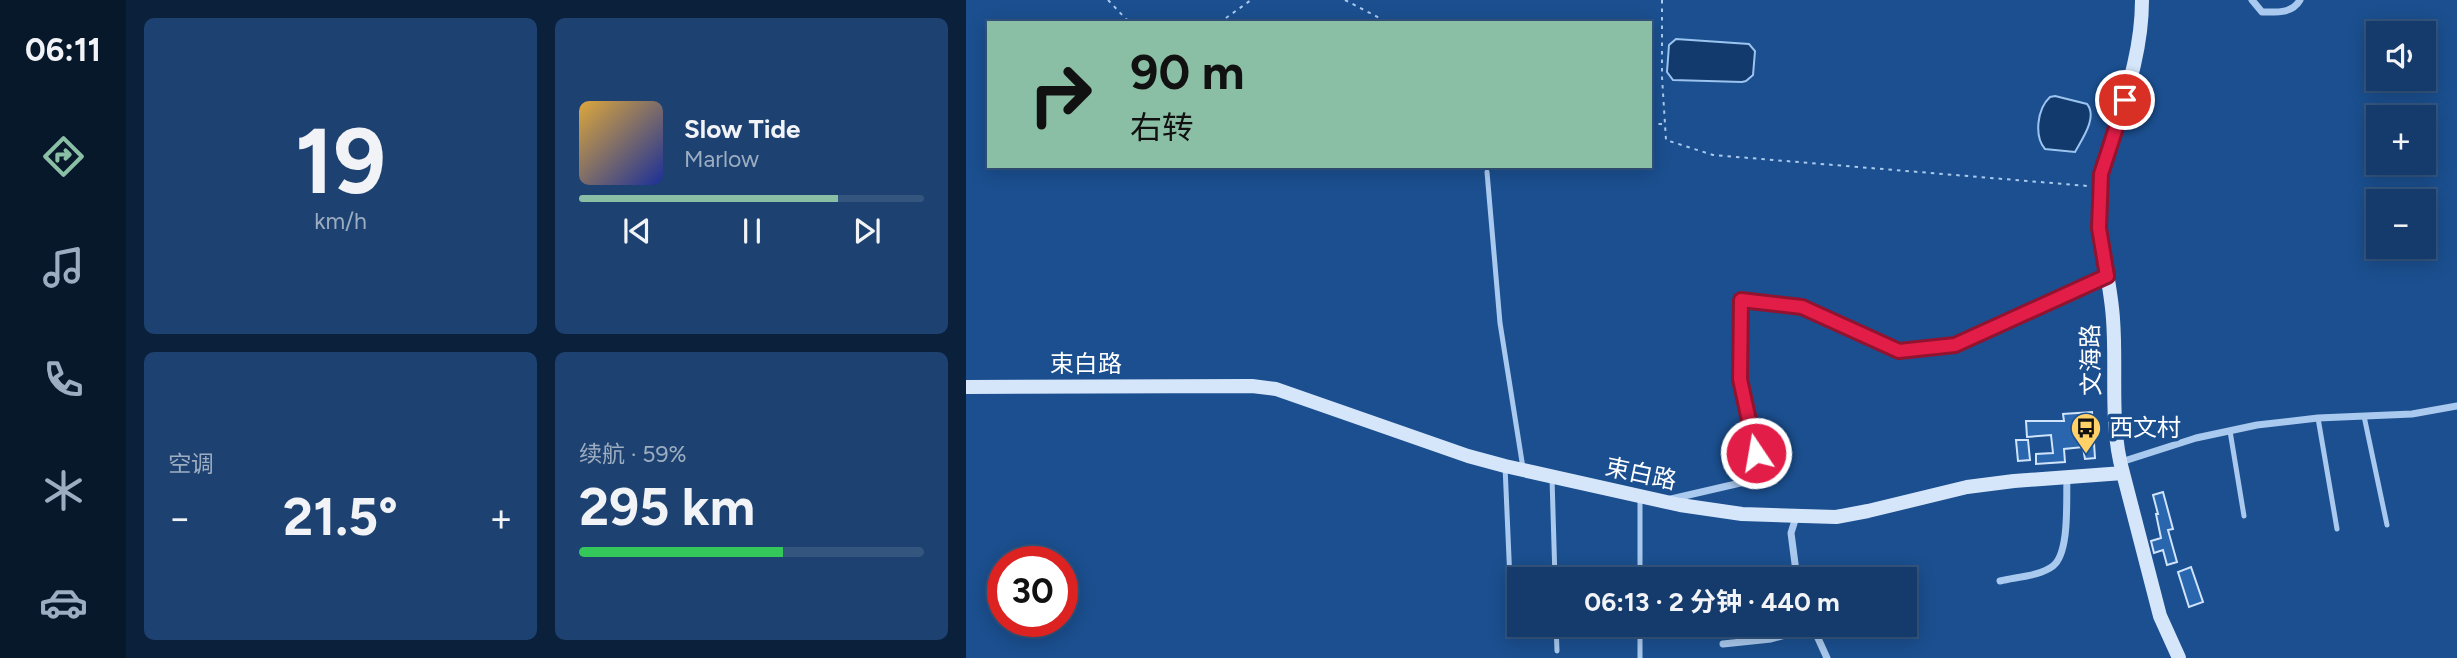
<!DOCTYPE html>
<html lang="zh">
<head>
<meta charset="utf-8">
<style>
	:root { --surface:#143b6b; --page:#1d4271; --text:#f1f3f6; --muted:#9dadc1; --line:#33557e; --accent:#8abfa5 }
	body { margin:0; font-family:Figtree,"Noto Sans SC",sans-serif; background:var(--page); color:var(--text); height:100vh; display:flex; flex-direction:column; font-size:26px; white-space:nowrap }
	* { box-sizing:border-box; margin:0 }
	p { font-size:23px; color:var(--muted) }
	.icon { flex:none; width:38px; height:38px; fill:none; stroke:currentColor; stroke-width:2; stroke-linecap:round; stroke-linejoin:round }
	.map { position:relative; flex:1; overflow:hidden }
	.details { display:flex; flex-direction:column; gap:18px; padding:18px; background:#0b203b; width:840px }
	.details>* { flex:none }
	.banner { position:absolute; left:21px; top:21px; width:665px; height:147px; border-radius:0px; box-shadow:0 4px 18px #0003,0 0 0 2px var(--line); background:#8abfa5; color:#111; overflow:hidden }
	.buttons { position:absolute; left:1400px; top:21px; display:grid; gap:14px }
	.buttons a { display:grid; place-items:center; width:70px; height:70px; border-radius:0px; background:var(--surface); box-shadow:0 4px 18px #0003,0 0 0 2px var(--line); font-size:35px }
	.speed { position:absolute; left:21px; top:546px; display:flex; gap:14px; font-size:35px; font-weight:700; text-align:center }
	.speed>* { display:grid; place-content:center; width:91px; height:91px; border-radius:50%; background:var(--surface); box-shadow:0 4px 18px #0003,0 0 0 2px var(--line); line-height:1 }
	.speed .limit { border:10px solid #d22; background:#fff; color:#111 }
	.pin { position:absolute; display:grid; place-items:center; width:60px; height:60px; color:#fff; margin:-30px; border:4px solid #fff; border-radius:50%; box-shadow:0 2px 7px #0007 }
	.me { position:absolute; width:77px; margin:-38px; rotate:348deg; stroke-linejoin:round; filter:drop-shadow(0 0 5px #0008) }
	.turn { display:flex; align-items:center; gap:24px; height:147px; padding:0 28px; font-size:32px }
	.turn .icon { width:91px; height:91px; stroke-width:2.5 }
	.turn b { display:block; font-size:49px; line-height:60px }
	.big { font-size:52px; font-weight:700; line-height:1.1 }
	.details .tile { flex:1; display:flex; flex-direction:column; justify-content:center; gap:10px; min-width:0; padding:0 24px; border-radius:10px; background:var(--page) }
	.details .dial { align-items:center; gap:0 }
	.dial b { font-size:91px; line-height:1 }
	.song { display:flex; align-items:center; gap:21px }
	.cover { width:84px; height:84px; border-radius:10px; background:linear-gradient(135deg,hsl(40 70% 55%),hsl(230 70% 35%)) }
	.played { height:7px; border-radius:4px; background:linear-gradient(90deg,var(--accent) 75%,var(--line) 75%) }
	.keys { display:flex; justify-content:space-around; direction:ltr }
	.heat { display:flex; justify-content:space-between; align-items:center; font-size:38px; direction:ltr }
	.charge { height:10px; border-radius:5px; background:linear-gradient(90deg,#34c759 59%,var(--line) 0) }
	.details .tiles { flex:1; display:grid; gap:18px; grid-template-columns:repeat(2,1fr) }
	.trip { position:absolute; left:541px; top:567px; width:410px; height:70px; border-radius:0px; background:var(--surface); box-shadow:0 4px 18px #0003,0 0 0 2px var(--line); font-weight:700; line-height:70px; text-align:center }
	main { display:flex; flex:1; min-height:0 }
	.menu { display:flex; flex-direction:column; width:126px; justify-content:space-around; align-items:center; background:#08182b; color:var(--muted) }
	.menu .icon { width:49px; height:49px }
	.menu .active { color:var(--accent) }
	.menu b { font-size:32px; color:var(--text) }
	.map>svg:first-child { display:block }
	.water { fill:#123a6d; stroke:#9cc4f0; stroke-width:2 }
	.building { fill:#2a66ad; stroke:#cfe3fa; stroke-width:2 }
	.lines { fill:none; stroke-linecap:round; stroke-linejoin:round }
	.path { stroke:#a9c9ee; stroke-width:2; stroke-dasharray:3.5 5; stroke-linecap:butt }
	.lane { stroke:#a9c9ee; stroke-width:5 }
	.street { stroke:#a9c9ee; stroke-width:7 }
	.secondary { stroke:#d6e6fa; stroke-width:14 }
	.route-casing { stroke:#92132f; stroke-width:18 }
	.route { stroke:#e11d48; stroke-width:12 }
	.labels { text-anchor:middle; stroke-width:7; stroke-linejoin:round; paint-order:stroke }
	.street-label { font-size:24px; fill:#fff; stroke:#1b4f8f }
	.poi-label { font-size:24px; fill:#fff; stroke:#1b4f8f; text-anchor:start }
</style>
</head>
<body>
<main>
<nav class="menu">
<b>06:11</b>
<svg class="icon active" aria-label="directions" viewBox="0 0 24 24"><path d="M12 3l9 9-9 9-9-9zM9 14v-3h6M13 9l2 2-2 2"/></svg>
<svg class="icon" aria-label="music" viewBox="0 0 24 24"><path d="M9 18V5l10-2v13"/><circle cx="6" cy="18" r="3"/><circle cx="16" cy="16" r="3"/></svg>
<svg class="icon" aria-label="phone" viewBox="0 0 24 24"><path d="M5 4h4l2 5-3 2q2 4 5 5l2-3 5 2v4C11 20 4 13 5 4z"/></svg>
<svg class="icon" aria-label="climate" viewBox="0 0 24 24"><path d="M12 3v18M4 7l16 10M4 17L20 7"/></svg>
<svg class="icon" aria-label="car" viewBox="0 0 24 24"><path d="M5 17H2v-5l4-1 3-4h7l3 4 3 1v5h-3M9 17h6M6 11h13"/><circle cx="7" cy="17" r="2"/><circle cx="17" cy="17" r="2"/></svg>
</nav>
<section class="details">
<div class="tiles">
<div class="tile dial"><b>19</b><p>km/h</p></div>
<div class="tile">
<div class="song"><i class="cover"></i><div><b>Slow Tide</b><p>Marlow</p></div></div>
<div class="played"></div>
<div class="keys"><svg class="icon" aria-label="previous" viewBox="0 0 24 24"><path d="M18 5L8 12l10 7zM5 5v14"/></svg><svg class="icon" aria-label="pause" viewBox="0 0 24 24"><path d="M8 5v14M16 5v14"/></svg><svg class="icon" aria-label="next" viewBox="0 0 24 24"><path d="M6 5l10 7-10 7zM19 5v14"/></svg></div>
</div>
<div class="tile"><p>空调</p>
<div class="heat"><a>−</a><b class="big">21.5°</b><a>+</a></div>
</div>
<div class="tile"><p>续航 · 59%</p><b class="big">295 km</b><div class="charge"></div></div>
</div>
</section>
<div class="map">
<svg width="1491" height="658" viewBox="0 0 1491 658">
	<rect width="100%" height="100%" fill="#1b4f8f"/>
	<path class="water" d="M 710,39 L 783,44 L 789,51 L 787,75 L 780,81 L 776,82 L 707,80 L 701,72 L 703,45 Z
		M 1089,96 L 1121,104 C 1132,117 1116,139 1109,152 L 1079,149 C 1068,136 1071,109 1084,97 Z"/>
	<path class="building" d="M 1126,412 L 1129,458 L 1119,459 L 1117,447 L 1098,449 L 1099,462 L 1070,464 L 1070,454 L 1087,453 L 1085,435 L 1061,437 L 1060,421 L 1098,421 L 1097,414 Z
		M 1050,440 L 1062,440 L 1064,460 L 1052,461 Z
		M 1197,492 L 1207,529 L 1202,530 L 1211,562 L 1201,565 L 1197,550 L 1188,553 L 1185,541 L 1195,538 L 1190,514 L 1192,514 L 1187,495 Z
		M 1225,567 L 1237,602 L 1223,607 L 1212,572 Z"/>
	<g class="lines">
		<path class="path" d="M 142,0 L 160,19 L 167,23
			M 379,0 L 423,23
			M 696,0 L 696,77 L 700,140 L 747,155 L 1122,186
			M 253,23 L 285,0
			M 684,124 L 698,124"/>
		<path class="lane" d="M 521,172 L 534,323 L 557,468
			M 1398,416 L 1421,525
			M 1352,418 L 1371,529
			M 1264,431 L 1278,516
			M 539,466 L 546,627
			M 586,478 L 589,579
			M 674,497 L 674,579
			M 590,625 L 591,651
			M 674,625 L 674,658"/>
		<path class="street" d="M 1286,0 L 1296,12 C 1310,12 1326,14 1334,0
			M 1155,462 L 1230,438 L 1291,425 L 1352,418 L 1446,414 L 1491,406
			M 705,499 L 796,478 L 774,379 L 775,300 L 836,307 L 933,351 L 989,345 L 1141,276
			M 830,517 L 825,533 L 831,579
			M 1034,581 C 1050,577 1074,576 1087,566 C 1104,553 1100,499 1101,479
			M 846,625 L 861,658
			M 757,644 L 805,639 L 847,627"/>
		<path class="secondary" d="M 0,387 L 286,386 L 310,389 L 502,456 L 539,466 L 714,505 L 776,514 L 870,517 L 902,511 L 1001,487 L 1048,481 L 1157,473 L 1194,616 L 1213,658
			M 1157,473 C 1143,424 1151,370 1147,319 C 1144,271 1126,225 1135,176 C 1137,161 1144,145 1149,130 C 1163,86 1176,46 1176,0"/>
	</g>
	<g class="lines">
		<g class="route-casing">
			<path id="route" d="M 790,453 L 774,379 L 775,300 L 836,307 L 933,351 L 989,345 L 1141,276 L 1133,228 L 1135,174 L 1159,100"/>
		</g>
		<use href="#route" class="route"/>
	</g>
	<defs>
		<g id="bus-pin" transform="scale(1.575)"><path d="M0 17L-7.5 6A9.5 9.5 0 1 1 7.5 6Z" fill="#ffd166" stroke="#1b4f8f"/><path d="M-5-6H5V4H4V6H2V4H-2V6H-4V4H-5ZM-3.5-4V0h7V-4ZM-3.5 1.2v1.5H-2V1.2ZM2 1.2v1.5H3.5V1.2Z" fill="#111"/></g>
	</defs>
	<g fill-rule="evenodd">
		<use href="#bus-pin" x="1120" y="428"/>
	</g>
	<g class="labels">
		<g class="street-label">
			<text transform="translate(1125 360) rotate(-91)" y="8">文海路</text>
			<text x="120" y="372">束白路</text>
			<text transform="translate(675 474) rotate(12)" y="8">束白路</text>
		</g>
		<g class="poi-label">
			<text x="1143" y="436">西文村</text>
		</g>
	</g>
</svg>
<div class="buttons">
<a><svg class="icon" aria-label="sound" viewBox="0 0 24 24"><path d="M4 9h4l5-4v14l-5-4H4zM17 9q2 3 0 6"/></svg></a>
<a>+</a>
<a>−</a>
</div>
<div class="speed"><div class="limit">30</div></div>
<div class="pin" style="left:1159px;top:100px;background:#d93025"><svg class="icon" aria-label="arrive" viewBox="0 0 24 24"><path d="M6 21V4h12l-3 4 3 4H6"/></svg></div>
<svg class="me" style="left:790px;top:453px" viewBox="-20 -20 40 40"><circle r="17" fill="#e11d48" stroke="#fff" stroke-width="3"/><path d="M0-11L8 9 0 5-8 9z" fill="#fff"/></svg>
<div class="trip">06:13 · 2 分钟 · 440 m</div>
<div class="banner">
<div class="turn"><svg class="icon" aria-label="right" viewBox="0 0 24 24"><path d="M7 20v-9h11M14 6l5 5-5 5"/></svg><div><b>90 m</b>右转</div></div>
</div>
</div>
</main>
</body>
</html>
